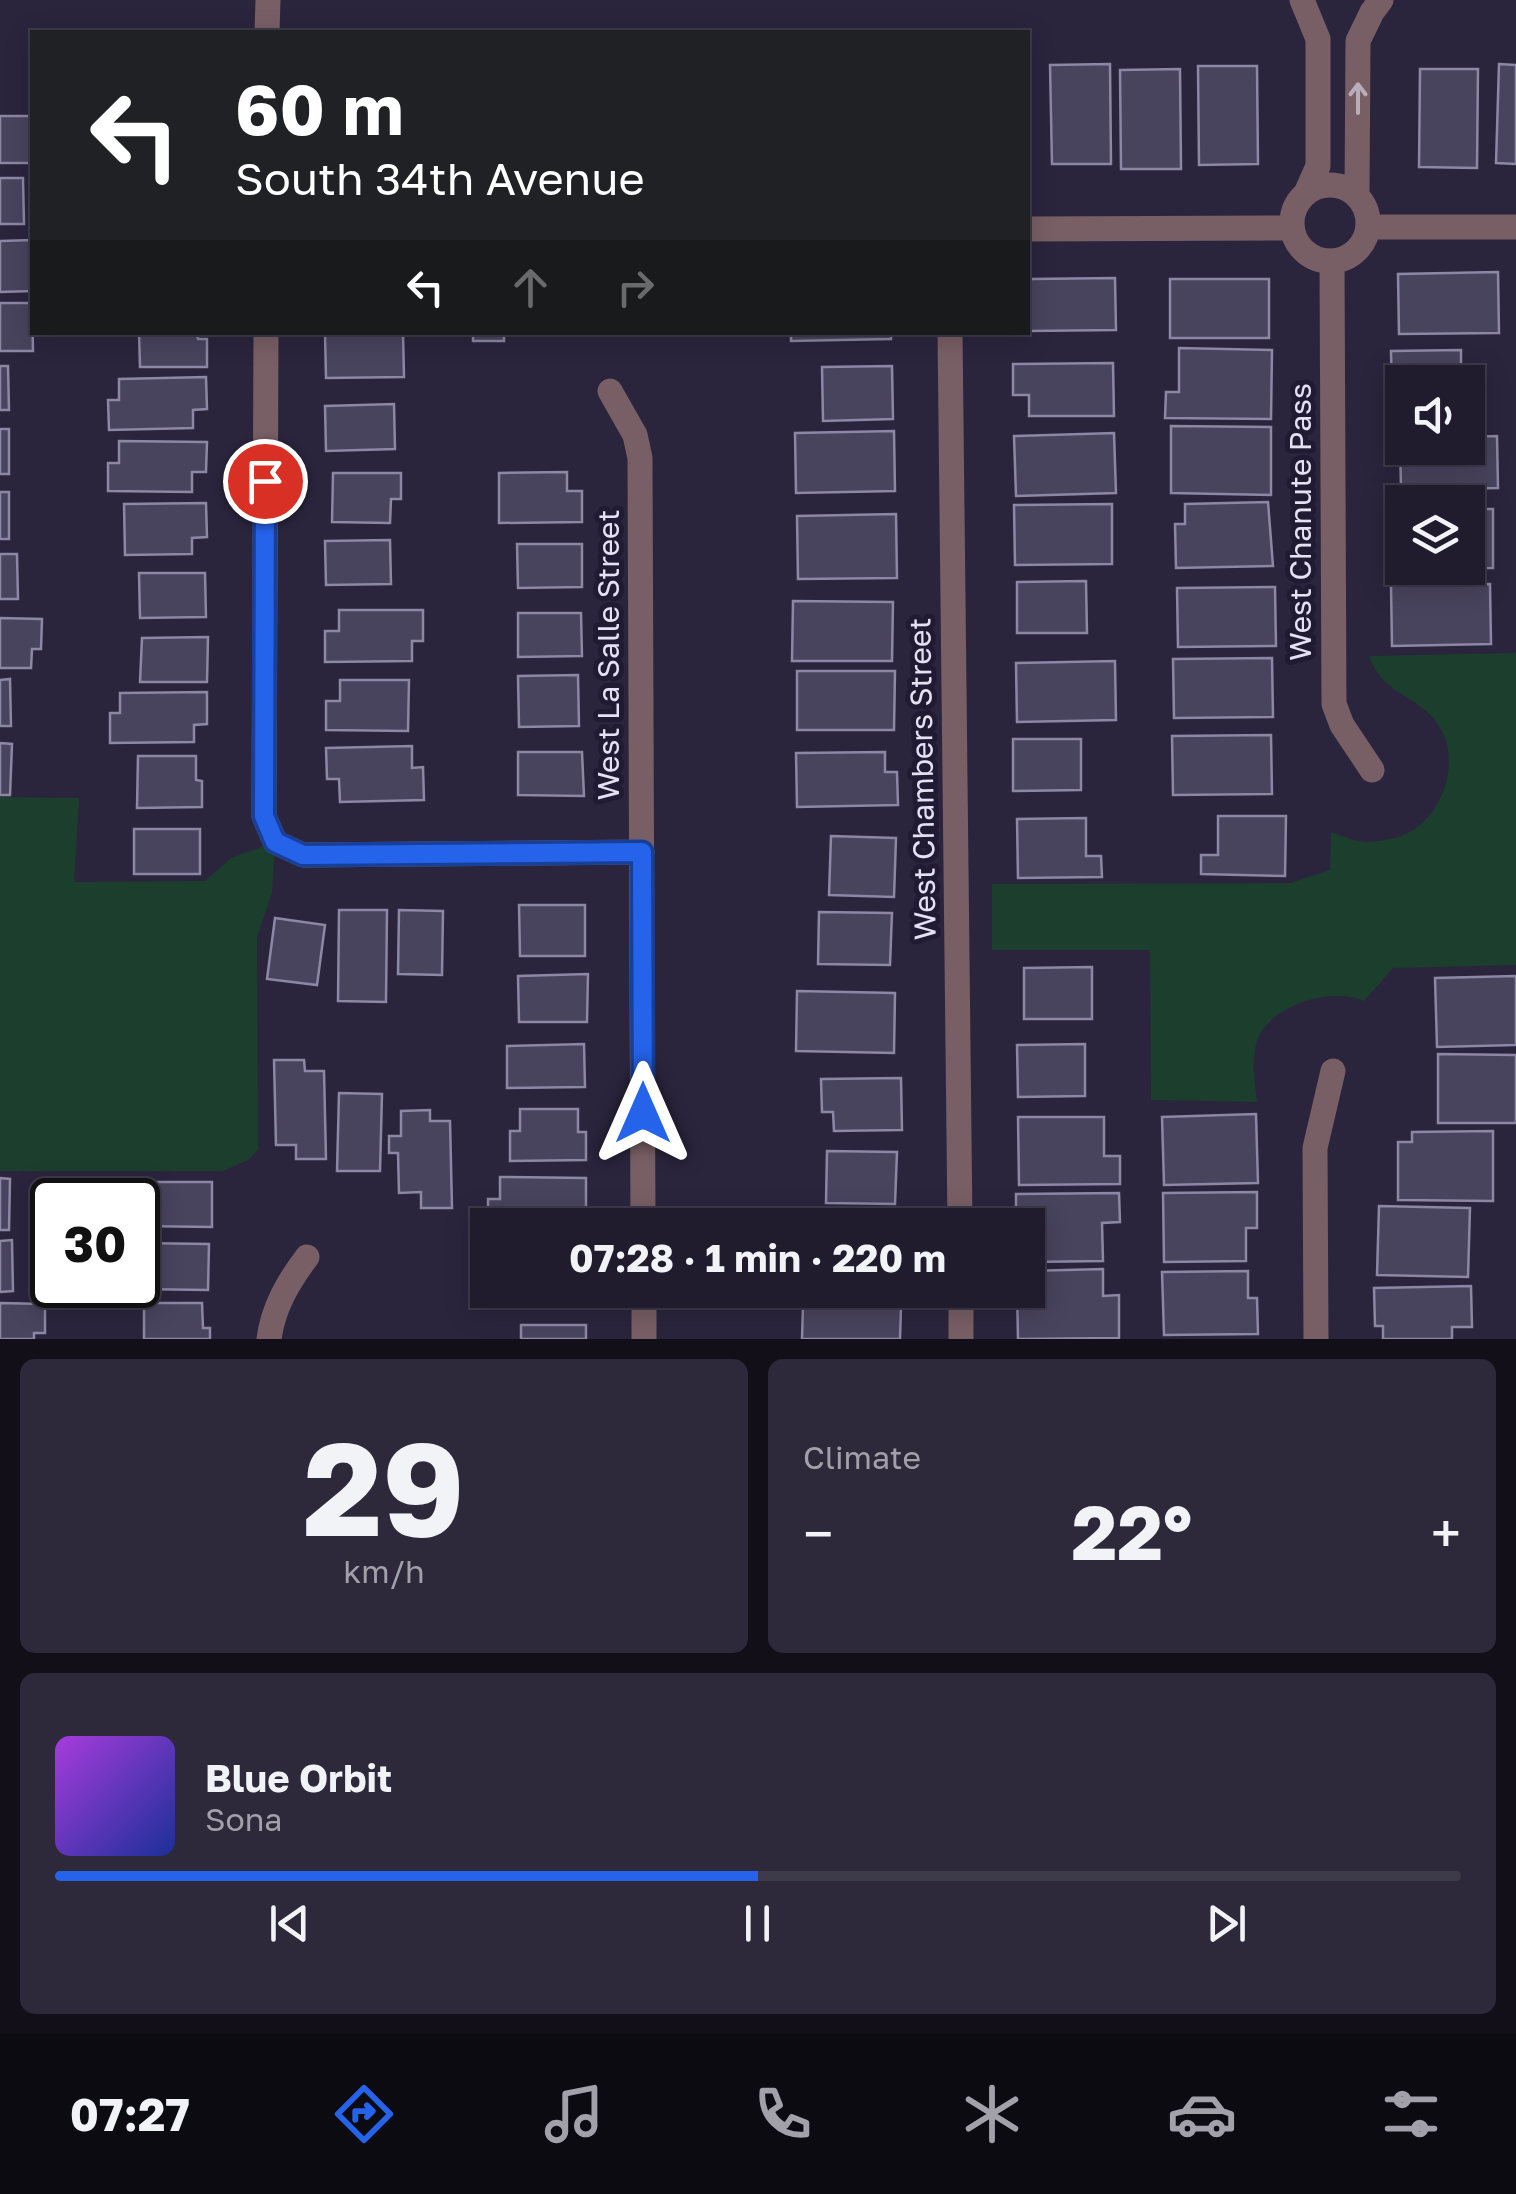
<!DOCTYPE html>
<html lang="en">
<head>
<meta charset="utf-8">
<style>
	:root { --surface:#201c2e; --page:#2d293a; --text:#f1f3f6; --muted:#a2a1aa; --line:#3d3a4a; --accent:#2563eb }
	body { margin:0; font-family:"Golos Text",sans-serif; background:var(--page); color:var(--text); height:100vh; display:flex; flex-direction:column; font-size:38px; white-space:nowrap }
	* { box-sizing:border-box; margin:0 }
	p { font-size:32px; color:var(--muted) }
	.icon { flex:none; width:55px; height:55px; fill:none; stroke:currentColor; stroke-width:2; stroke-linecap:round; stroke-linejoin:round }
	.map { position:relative; height:1339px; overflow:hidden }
	.sheet { display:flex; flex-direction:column; gap:20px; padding:20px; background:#120f19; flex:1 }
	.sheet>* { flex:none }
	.top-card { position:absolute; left:30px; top:30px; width:1000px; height:305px; border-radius:0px; box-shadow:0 5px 25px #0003,0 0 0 2px var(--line); background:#202124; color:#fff; overflow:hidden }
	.buttons { position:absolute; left:1385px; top:365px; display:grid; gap:20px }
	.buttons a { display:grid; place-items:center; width:100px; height:100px; border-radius:0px; background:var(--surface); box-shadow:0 5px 25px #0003,0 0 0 2px var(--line); font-size:50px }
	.speed { position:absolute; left:30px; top:1178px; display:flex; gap:20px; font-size:50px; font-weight:700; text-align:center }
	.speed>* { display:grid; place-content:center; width:130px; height:130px; border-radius:50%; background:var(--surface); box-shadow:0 5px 25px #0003,0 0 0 2px var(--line); line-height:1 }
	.speed .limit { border:5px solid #111; border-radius:15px; background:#fff; color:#111 }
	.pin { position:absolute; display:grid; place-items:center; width:85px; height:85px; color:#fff; margin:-42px; border:5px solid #fff; border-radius:50%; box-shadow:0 2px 10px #0007 }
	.me { position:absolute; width:110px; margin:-55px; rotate:0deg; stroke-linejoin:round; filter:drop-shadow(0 0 8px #0008) }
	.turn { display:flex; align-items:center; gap:35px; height:210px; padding:0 40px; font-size:45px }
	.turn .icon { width:130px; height:130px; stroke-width:2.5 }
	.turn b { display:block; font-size:70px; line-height:85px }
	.lanes { display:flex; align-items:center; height:95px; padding:0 40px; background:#0003; justify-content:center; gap:50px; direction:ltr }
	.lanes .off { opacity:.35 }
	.big { font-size:75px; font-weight:700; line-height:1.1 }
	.sheet .widget { flex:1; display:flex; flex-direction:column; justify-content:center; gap:15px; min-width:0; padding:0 35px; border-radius:15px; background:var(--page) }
	.sheet .dial { align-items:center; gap:0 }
	.dial b { font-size:130px; line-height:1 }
	.song { display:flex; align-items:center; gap:30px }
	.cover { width:120px; height:120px; border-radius:15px; background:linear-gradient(135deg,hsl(280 70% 55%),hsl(230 70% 35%)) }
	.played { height:10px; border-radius:5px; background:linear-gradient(90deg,var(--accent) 50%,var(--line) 50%) }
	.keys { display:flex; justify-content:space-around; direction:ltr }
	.heat { display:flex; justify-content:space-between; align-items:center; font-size:55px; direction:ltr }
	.sheet .tiles { flex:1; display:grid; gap:20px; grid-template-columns:1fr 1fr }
	.widget:last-child { grid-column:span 2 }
	.trip { position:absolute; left:470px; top:1208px; width:575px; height:100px; border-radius:0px; background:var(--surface); box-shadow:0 5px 25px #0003,0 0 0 2px var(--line); font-weight:700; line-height:100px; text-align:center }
	.dock { display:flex; height:160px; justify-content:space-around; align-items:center; background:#0d0b12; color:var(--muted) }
	.dock .icon { width:70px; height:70px }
	.dock .selected { color:var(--accent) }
	.dock b { font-size:45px; color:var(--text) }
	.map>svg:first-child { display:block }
	.green { fill:#1b3e2d }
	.building { fill:#49445e; stroke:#8c87a5; stroke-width:2.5 }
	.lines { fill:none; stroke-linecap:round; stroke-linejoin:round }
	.street { stroke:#785f65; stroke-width:25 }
	.oneway { stroke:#b9adba }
	.route-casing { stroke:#184099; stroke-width:25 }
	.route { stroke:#2563eb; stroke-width:18 }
	.labels { text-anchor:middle; stroke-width:10; stroke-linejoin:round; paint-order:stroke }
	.street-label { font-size:30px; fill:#e4e1f2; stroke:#201b33 }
</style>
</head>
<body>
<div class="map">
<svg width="1516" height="1339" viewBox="0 0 1516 1339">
	<rect width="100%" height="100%" fill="#2a253d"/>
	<path class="green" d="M 1516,653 L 1516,965 L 1393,968 L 1364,1001 C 1330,986 1265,1006 1256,1045 C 1251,1064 1255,1084 1257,1102 L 1151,1100 L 1150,950 L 992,950 L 992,884 L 1291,883 L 1330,870 L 1331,832 C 1343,836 1356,842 1368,842 C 1386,841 1406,837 1420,825 C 1445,804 1457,763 1443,733 C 1424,694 1383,698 1369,656 Z
		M 0,797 L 79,798 L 74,882 L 205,881 L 231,858 L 275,842 L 272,892 L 257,937 L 258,1150 L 248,1160 L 223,1171 L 0,1171 Z"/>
	<path class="building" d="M 1110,64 L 1111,164 L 1052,164 L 1050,65 Z
		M 1499,64 L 1516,65 L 1516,164 L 1496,163 Z
		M 1198,66 L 1257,66 L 1258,164 L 1199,165 Z
		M 1180,69 L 1181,169 L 1121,169 L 1120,70 Z
		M 1420,69 L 1478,69 L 1477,168 L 1419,167 Z
		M 0,116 L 32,116 L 30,163 L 0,163 Z
		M 0,178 L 23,178 L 24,224 L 0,224 Z
		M 32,240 L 32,291 L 0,292 L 0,241 Z
		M 1498,272 L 1499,333 L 1399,334 L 1398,274 Z
		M 1115,278 L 1116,330 L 1028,331 L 1031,279 Z
		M 1170,279 L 1269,279 L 1269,338 L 1170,338 Z
		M 0,303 L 32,303 L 33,351 L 0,351 Z
		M 139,332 L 197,332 L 198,339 L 207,339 L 207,367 L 140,367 Z
		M 473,332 L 504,332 L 504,341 L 473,341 Z
		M 791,332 L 891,332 L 891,339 L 791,341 Z
		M 403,333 L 404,377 L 326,378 L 325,334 Z
		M 1179,348 L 1272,350 L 1271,419 L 1165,418 L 1166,392 L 1179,392 Z
		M 1461,350 L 1461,368 L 1471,368 L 1471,401 L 1468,401 L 1468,382 L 1402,382 L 1402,402 L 1392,402 L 1391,351 Z
		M 1113,363 L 1114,416 L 1029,416 L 1029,395 L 1013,395 L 1013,364 Z
		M 0,366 L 8,366 L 9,410 L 0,410 Z
		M 892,366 L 893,419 L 823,421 L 822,367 Z
		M 206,377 L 207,409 L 193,410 L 193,428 L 109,430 L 108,400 L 119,400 L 119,379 Z
		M 394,404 L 395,449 L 326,451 L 325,406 Z
		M 1171,426 L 1271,427 L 1271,495 L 1171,493 Z
		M 0,429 L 9,429 L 9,474 L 0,474 Z
		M 894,431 L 895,491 L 796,493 L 795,433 Z
		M 1114,433 L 1116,493 L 1016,496 L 1014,436 Z
		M 1497,436 L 1498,488 L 1401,490 L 1400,438 L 1402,438 L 1402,448 L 1468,448 L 1468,437 Z
		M 119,441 L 207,442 L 206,472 L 192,472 L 192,492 L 108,491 L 108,463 L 119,463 Z
		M 567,472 L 567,491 L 582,491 L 582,522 L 499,523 L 499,473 Z
		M 333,473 L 401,473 L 401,499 L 391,499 L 390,523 L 332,522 Z
		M 0,492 L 9,492 L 9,539 L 0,539 Z
		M 1268,502 L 1273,566 L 1176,568 L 1175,524 L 1185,524 L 1185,504 Z
		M 206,503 L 207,537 L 192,538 L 192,554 L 125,555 L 124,504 Z
		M 1112,504 L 1112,564 L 1015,565 L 1014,505 Z
		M 1468,509 L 1493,509 L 1493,568 L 1393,569 L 1393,510 L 1402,510 L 1402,568 L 1468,568 Z
		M 896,514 L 897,578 L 798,579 L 797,516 Z
		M 390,540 L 391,584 L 326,585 L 325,541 Z
		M 517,544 L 582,544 L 582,587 L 518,588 Z
		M 0,554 L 17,554 L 18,599 L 0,599 Z
		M 139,573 L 205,573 L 206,617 L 140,618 Z
		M 1086,581 L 1087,633 L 1017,633 L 1017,582 Z
		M 1490,584 L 1491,644 L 1392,646 L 1391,585 Z
		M 1275,587 L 1276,646 L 1178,647 L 1177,588 Z
		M 793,601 L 893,602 L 892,661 L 792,661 Z
		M 339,610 L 423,610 L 423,641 L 412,641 L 412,661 L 325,662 L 325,631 L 339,631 Z
		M 518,613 L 581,613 L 582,656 L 518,657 Z
		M 0,618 L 42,619 L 41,649 L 32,649 L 31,668 L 0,668 Z
		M 208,637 L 207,682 L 140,682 L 142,638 Z
		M 1272,658 L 1273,717 L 1174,718 L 1173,659 Z
		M 1115,661 L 1116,720 L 1017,722 L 1016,663 Z
		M 797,671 L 895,671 L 894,730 L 797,730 Z
		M 578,675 L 579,726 L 519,727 L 518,676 Z
		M 10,679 L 11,726 L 0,726 L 0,680 Z
		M 340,680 L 409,680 L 408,731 L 326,730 L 326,701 L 340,701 Z
		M 207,692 L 207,724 L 194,725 L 194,742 L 110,743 L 110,713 L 120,713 L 120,693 Z
		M 1271,735 L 1272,794 L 1173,795 L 1172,736 Z
		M 1013,739 L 1081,739 L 1081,790 L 1013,791 Z
		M 0,743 L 12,744 L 10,795 L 0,795 Z
		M 412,746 L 412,768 L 423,767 L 424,800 L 340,802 L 339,779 L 327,779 L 326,748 Z
		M 518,752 L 582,752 L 584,796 L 518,795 Z
		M 885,752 L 885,772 L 897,772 L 898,805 L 797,807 L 796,753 Z
		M 138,756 L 196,756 L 196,780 L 202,781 L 202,807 L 137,808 Z
		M 1218,816 L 1286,816 L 1285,876 L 1201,874 L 1201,855 L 1218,855 Z
		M 1086,818 L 1086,856 L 1101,856 L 1102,877 L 1018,878 L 1017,819 Z
		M 134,829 L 200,829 L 200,874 L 134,874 Z
		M 831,836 L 896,838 L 894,897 L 829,895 Z
		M 519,905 L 585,905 L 585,956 L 520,956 Z
		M 339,910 L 387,910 L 386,1002 L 338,1001 Z
		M 399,910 L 443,911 L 442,975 L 398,974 Z
		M 819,912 L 892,913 L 890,965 L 818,964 Z
		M 275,918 L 325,925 L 317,985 L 267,979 Z
		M 1092,967 L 1092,1019 L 1024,1019 L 1024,968 Z
		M 588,974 L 587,1022 L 519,1022 L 518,976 Z
		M 1516,976 L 1516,1045 L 1437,1047 L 1435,978 Z
		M 797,991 L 895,993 L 894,1053 L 796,1051 Z
		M 584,1044 L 585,1087 L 507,1088 L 507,1046 Z
		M 1085,1044 L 1085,1096 L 1018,1097 L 1017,1045 Z
		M 1438,1054 L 1516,1055 L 1516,1123 L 1438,1123 Z
		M 274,1060 L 304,1060 L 305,1071 L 324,1071 L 326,1159 L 296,1159 L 296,1145 L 276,1145 Z
		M 901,1078 L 902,1130 L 834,1131 L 833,1112 L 822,1112 L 821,1079 Z
		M 339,1093 L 382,1094 L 380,1171 L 337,1171 Z
		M 520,1109 L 578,1109 L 578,1132 L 586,1132 L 586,1160 L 510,1161 L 510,1131 L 520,1131 Z
		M 430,1110 L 430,1121 L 450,1121 L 452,1208 L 421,1208 L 421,1192 L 399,1193 L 398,1153 L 389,1153 L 389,1136 L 401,1136 L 401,1111 Z
		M 1256,1114 L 1258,1183 L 1164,1185 L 1162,1117 Z
		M 1018,1117 L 1104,1117 L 1104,1156 L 1120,1156 L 1120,1184 L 1019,1185 Z
		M 1493,1131 L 1493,1201 L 1398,1200 L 1398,1142 L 1412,1142 L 1412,1132 Z
		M 827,1151 L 897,1152 L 895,1204 L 826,1203 Z
		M 500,1177 L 586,1178 L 586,1211 L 574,1211 L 574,1225 L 488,1225 L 488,1199 L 500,1199 Z
		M 0,1178 L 10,1179 L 9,1230 L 0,1230 Z
		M 137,1182 L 212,1182 L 212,1227 L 138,1226 Z
		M 1257,1192 L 1257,1228 L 1246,1228 L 1246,1261 L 1164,1262 L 1163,1193 Z
		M 1119,1193 L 1120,1222 L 1102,1223 L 1103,1261 L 1028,1262 L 1028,1225 L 1016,1225 L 1016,1194 Z
		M 1379,1206 L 1470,1208 L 1468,1277 L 1377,1275 Z
		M 12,1240 L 13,1291 L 0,1292 L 0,1241 Z
		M 138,1243 L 209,1244 L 208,1290 L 136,1289 Z
		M 1103,1269 L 1103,1296 L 1119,1295 L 1119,1338 L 1018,1339 L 1017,1290 L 1028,1290 L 1028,1271 Z
		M 1248,1271 L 1248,1298 L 1257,1298 L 1258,1334 L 1164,1335 L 1162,1272 Z
		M 1471,1286 L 1472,1327 L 1452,1327 L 1452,1339 L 1383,1339 L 1383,1326 L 1375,1326 L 1374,1288 Z
		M 489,1290 L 573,1290 L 573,1298 L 489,1299 Z
		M 0,1303 L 45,1304 L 45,1333 L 34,1333 L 34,1339 L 0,1339 Z
		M 144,1303 L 202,1303 L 203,1328 L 210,1328 L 210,1339 L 144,1339 Z
		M 803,1306 L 901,1307 L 900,1339 L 802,1339 Z
		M 521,1325 L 586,1325 L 586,1339 L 521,1339 Z"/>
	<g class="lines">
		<path class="street" d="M 1302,0 L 1318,39 L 1318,166 L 1306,193
			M 267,32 L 268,0
			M1292 223a38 38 0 1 1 76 0a38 38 0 1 1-76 0Z
			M 1357,195 L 1358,41 L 1372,12 L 1381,0
			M 1369,227 L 1516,227
			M 1028,229 L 1292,228
			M 1332,262 L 1334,704 L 1342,725 L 1372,770
			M 266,332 L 264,816 L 275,842 L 303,855 L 642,852
			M 950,332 L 960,1225
			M 610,391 L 635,435 L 640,458 L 643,1225
			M 644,1290 L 644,1339
			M 961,1290 L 961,1339
			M 269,1339 C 273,1308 288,1282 307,1257
			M 1316,1339 L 1315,1148 L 1333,1071"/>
	</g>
	<defs><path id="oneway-shaft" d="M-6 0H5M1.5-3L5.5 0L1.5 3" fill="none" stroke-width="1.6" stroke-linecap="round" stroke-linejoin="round" transform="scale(2.5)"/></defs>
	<use class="oneway" href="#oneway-shaft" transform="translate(1358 98) rotate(-90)"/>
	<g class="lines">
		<g class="route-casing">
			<path id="route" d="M 265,481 L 264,816 L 275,842 L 303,855 L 642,852 L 643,1113"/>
		</g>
		<use href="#route" class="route"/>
	</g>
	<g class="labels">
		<g class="street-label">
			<text transform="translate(1301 522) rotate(-90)" y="10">West Chanute Pass</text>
			<text transform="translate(609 655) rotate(-90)" y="10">West La Salle Street</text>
			<text transform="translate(923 779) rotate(-91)" y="10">West Chambers Street</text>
		</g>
	</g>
</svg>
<div class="buttons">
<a><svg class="icon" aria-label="sound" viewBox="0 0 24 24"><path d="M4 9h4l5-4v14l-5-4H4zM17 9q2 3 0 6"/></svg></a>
<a><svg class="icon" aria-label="layers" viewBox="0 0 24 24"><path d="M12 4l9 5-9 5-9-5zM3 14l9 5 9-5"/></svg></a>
</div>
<div class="speed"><div class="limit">30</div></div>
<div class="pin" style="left:265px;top:481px;background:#d93025"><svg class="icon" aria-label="arrive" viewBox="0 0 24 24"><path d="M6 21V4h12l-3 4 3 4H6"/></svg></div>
<svg class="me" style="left:643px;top:1113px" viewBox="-20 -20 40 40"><path d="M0-17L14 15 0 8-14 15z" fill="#2563eb" stroke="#fff" stroke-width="4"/></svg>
<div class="trip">07:28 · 1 min · 220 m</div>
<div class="top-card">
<div class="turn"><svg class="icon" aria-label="left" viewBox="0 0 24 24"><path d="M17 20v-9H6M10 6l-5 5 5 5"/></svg><div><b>60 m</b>South 34th Avenue</div></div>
<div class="lanes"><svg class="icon" aria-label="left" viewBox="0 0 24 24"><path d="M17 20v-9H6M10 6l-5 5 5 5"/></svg><svg class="icon off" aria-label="ahead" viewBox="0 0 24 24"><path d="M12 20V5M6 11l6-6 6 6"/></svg><svg class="icon off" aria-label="right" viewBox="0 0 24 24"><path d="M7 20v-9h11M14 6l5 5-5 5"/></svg></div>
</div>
</div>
<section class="sheet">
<div class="tiles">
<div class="widget dial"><b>29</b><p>km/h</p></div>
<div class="widget"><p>Climate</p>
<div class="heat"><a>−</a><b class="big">22°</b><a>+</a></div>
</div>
<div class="widget">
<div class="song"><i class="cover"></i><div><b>Blue Orbit</b><p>Sona</p></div></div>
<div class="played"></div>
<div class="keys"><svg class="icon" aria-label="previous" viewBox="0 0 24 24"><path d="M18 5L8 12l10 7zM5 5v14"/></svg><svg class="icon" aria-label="pause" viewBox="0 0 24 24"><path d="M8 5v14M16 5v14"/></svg><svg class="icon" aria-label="next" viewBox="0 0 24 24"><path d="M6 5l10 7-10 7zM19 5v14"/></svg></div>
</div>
</div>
</section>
<nav class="dock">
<b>07:27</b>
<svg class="icon selected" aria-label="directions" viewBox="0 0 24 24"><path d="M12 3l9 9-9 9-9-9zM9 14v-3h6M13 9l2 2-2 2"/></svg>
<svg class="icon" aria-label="music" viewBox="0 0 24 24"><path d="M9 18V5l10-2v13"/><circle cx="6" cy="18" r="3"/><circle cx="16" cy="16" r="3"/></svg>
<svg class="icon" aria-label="phone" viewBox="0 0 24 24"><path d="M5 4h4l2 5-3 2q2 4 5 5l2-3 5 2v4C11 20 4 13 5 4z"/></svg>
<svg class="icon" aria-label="climate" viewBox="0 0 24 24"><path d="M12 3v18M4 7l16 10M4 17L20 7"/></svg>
<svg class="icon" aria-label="car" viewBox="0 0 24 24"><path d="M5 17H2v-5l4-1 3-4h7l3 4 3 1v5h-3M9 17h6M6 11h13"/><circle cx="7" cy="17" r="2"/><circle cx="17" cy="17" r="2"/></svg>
<svg class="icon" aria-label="filters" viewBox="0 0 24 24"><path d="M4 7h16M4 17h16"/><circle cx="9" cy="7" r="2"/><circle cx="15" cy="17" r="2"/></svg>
</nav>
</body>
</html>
